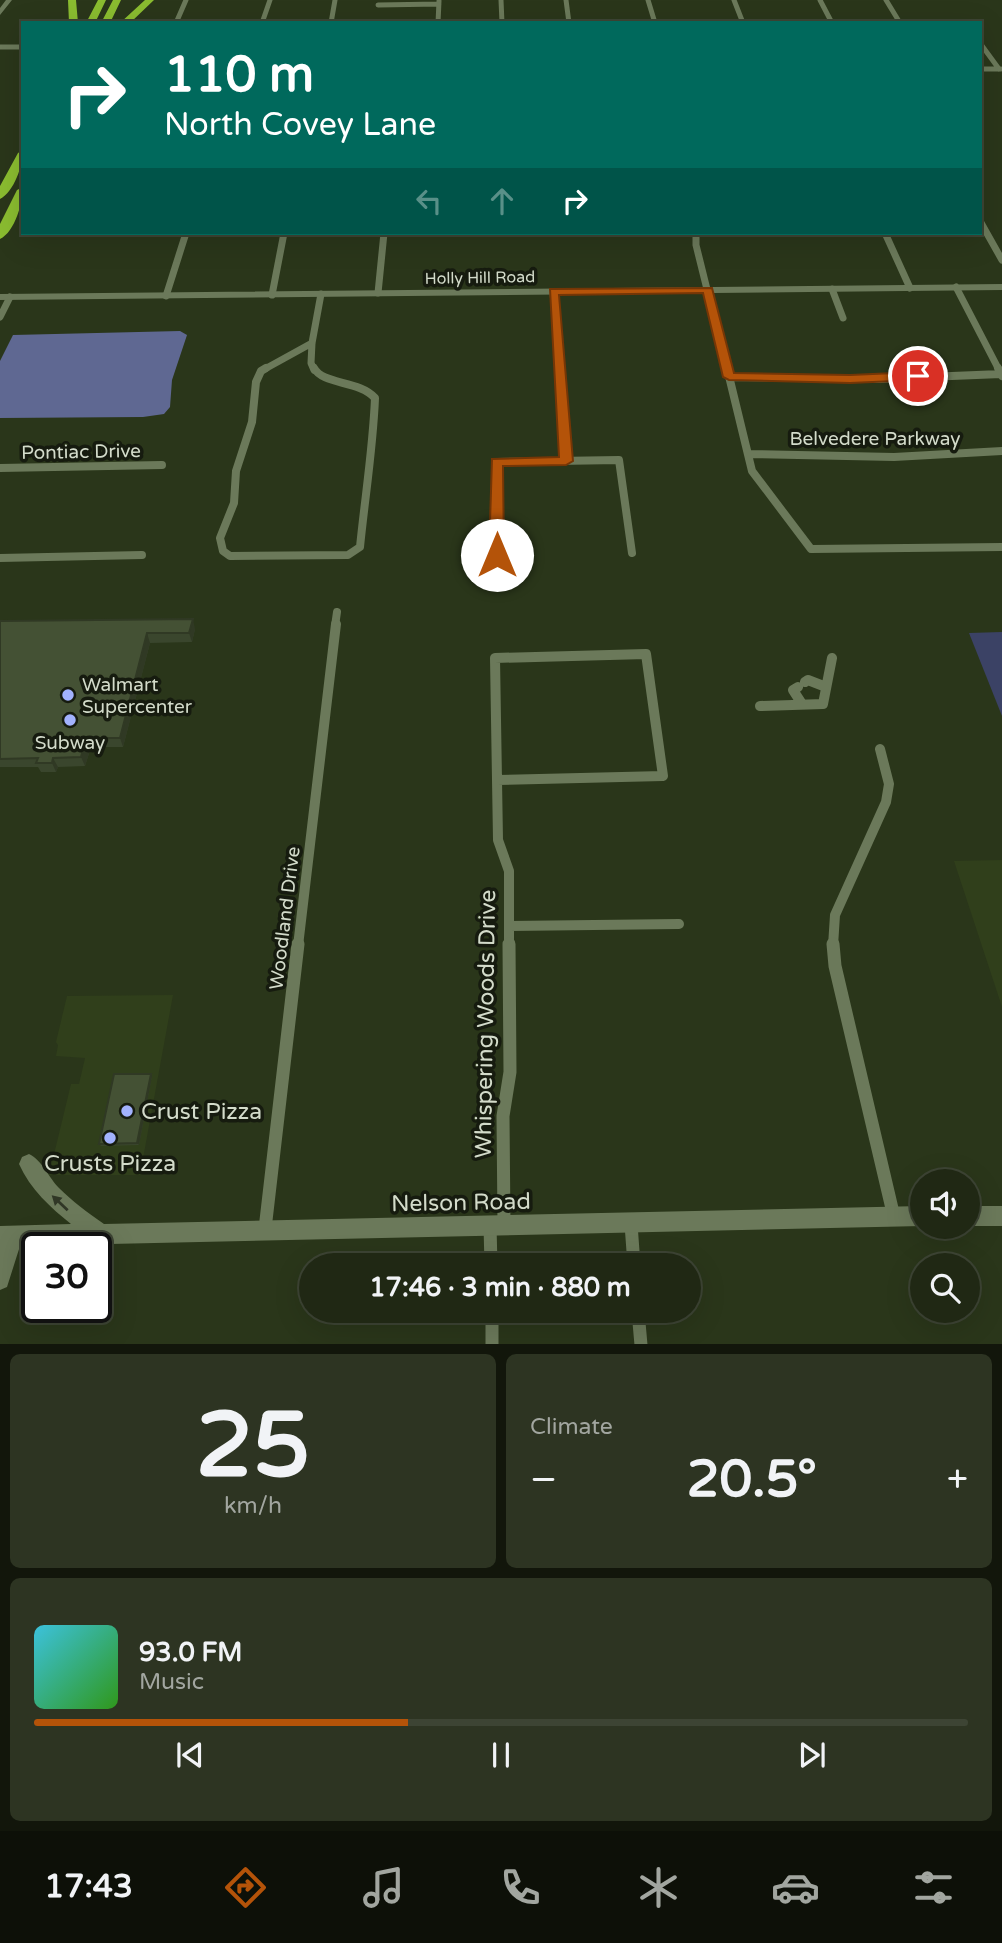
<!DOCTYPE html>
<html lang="en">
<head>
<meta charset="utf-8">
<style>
	:root { --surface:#202814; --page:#2d3422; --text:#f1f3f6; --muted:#a2a6a0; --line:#3d4434; --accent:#b45309 }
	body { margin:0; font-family:"Varela Round",sans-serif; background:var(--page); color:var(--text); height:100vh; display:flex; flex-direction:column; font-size:26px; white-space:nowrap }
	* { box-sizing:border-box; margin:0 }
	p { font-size:23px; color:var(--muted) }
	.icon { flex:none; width:38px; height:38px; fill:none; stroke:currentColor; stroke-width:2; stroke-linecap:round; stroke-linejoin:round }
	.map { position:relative; height:1344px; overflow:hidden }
	.drawer { display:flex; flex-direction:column; gap:10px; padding:10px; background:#12160b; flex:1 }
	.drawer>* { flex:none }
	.banner { position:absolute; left:21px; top:21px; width:961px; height:214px; border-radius:0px; box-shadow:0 7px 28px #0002,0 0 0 2px var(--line); background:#00695c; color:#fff; overflow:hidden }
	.buttons { position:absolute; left:910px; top:1169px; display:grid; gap:14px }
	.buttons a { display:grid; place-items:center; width:70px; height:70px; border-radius:50%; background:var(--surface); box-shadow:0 7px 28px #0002,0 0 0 2px var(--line); font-size:35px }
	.speed { position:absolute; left:21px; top:1232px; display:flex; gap:14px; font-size:35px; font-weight:700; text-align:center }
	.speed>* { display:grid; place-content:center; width:91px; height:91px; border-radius:50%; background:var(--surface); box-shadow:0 7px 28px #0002,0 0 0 2px var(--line); line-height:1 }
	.speed .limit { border:4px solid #111; border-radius:10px; background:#fff; color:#111 }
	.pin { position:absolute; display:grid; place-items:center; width:60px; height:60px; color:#fff; margin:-30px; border:4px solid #fff; border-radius:50%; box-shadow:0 2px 7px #0007 }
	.me { position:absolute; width:77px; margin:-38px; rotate:0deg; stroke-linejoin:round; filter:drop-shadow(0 0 5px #0008) }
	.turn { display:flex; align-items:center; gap:24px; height:147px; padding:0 28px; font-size:32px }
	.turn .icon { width:91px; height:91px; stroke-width:2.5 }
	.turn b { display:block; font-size:49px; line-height:60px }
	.lanes { display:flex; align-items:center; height:66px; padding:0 28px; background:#0003; justify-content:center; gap:35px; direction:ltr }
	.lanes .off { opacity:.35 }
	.big { font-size:52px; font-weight:700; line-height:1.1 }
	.drawer .widget { flex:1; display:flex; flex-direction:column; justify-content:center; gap:10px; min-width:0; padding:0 24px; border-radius:10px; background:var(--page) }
	.drawer .dial { align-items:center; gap:0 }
	.dial b { font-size:91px; line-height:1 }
	.song { display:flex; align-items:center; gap:21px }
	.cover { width:84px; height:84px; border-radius:10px; background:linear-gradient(135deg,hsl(190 70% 55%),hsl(110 70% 35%)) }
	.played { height:7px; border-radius:4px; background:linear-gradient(90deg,var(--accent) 40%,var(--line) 40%) }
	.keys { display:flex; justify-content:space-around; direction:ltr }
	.heat { display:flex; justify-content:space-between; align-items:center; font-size:38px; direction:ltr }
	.drawer .tiles { flex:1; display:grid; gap:10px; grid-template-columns:1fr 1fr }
	.widget:last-child { grid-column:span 2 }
	.trip { position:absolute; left:299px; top:1253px; width:402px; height:70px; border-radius:35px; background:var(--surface); box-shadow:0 7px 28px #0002,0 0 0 2px var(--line); font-weight:700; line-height:70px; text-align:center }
	.tab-bar { display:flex; height:112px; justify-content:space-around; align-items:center; background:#0d1008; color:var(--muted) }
	.tab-bar .icon { width:49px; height:49px }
	.tab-bar .selected { color:var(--accent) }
	.tab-bar b { font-size:32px; color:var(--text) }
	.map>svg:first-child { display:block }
	.built { fill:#303f1b }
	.green { fill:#3b4265 }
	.water { fill:#5f6892 }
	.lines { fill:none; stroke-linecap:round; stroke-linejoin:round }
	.street-far4 { stroke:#6b795a; stroke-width:5 }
	.street-far3 { stroke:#6b795a; stroke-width:7 }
	.street-far2 { stroke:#6b795a; stroke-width:8 }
	.street-far1 { stroke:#6b795a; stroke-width:10 }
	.street { stroke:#6b795a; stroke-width:13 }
	.secondary { fill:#6b795a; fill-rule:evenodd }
	.highway { fill:#8abc30; fill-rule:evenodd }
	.wall { fill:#3a462d }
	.shaded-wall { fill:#303924 }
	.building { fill:#445134; stroke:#303924; stroke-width:2 }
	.oneway { fill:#303726 }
	.route { fill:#b45309; stroke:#753606; stroke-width:2 }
	.poi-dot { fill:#a2b2fd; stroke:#161b0f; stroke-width:2.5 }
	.labels { text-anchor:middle; stroke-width:7; stroke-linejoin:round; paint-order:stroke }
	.far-street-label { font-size:16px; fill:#d3dbca; stroke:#161b0f }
	.street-label { font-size:19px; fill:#d3dbca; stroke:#161b0f }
	.poi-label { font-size:19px; fill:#d3dbca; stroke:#161b0f; text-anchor:start }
	.near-street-label { font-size:23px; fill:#d3dbca; stroke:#161b0f }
	.near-poi-label { font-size:23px; fill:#d3dbca; stroke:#161b0f; text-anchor:start }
</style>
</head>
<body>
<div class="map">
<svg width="1002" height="1345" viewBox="0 0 1002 1345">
	<rect width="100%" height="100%" fill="#2a361a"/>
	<path class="built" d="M 1002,860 L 1002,1007 L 954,861 Z
		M 173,995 L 140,1175 L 49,1175 L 71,1084 L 79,1084 L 85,1058 L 56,1056 L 58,1045 L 56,1042 L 67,996 Z"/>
	<path class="green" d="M 1002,632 L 1002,716 L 969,633 Z"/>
	<path class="water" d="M 180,331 L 187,335 L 172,380 L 170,407 L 164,414 L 143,417 L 0,418 L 0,361 L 13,335 Z"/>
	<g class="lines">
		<path class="street-far4" d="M 501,0 L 502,23
			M 566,0 L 569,23
			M 648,0 L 655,23
			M 734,0 L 743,23
			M 820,0 L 832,23
			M 886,0 L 900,23
			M 378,5 L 439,4
			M 176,23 L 186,0
			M 262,23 L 270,0
			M 331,23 L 335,0
			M 438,23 L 439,1
			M 980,43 L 999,69
			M 0,47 L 23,47
			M 980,69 L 1001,69"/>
		<path class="street-far3" d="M 980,221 L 1002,260
			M 696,233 L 696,245 L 727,370
			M 885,233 L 910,288
			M 956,287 L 999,370
			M 832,289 L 843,318
			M 553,292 L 559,370
			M 378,293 L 384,233
			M 272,295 L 284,233
			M 166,296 L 186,233
			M 0,317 L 10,297
			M 312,343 L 311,363 L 314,370
			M 312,343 L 321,294
			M 263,370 L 312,343"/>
		<path class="street-far2" d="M 266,368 L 261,371 L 256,382 L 252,422 L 236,471 L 234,503 L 220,538 L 223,551 L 230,556 L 348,555 L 360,547 C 365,497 373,448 375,398 C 359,380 323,385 314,368
			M 559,368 L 566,461
			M 727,368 L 752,471 L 811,549 L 1002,547
			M 998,368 L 1002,376
			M 729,377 L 878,379 L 1001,374
			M 749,454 L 894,457 L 1002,451
			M 0,468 L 162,465
			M 497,555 L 497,462 L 619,460 L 632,553
			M 0,558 L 142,555
			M 335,626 L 337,612"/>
		<path class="street-far1" d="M 646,654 L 663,776 L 497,780 L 495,658 Z
			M 805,682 L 808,680 L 826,687
			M 798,687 L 793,690 L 802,704
			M 760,706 L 823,704 L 832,658
			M 497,780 L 498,840 L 509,871 L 509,946
			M 509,926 L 679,924
			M 298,946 L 336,624
			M 833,946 L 835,915 L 886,802 L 889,784 L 880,749"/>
		<path class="street" d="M 833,944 L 835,966 L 894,1217
			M 631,1224 L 634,1265
			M 504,1225 L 503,1116 L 510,1072 L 509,944
			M 490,1226 L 491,1265
			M 265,1229 L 298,944
			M 492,1311 L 492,1345
			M 638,1311 L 641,1345"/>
		<path class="secondary" d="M 6,0 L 12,0 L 0,15 L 0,8 Z
			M 1002,284 L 1002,290 L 0,300 L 0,294 Z
			M 29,1154 C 42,1160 49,1178 59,1188 C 72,1201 88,1213 104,1224 L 922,1206 L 922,1226 L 20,1246 L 7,1287 L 0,1290 L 0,1226 L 71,1224 C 51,1208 30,1189 19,1164 L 22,1157 Z
			M 968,1206 L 1002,1206 L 1002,1226 L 968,1226 Z"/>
		<path class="highway" d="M 68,0 L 76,0 L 78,23 L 69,23 Z
			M 98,0 L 106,0 L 95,23 L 86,23 Z
			M 113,0 L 121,0 L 110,23 L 101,23 Z
			M 145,0 L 154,0 L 130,23 L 120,23 Z
			M 23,150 C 23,165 14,192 0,199 L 0,186 L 18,153 Z
			M 23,187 C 23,202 15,232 0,239 L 0,224 L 17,190 Z"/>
	</g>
	<path class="wall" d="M 0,621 L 195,629 L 192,642 L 150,643 L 123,747 L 91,747 L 85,766 L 58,767 L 56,772 L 41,772 L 38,767 L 0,767 Z
		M 151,1074 L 152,1076 L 139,1145 L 101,1146 L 99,1144 Z"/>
	<path class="shaded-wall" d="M 193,619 L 195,629 L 192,642 L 189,633 Z
		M 147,633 L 150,643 L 123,747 L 120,738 Z
		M 86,738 L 91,747 L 85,766 L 81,757 Z
		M 53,758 L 58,767 L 56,772 L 52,763 Z
		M 151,1074 L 152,1076 L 139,1145 L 137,1143 Z"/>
	<path class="building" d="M 193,619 L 189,633 L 147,633 L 120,738 L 86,738 L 81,757 L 53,758 L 52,763 L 36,763 L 38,758 L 0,759 L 0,621 Z
		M 114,1074 L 151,1074 L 137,1143 L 99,1144 Z"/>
	<defs><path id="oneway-solid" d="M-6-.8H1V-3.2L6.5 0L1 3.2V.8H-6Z" transform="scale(1.75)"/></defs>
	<use class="oneway" href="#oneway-solid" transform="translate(60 1203) rotate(-137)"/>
	<path class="route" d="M 712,288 L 734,373 L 850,375 L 918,372 L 925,376 L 918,380 L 850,383 L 729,380 L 723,377 L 703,293 L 559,295 L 573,461 L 566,465 L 503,466 L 504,555 L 497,560 L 492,558 L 489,555 L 492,459 L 559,457 L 550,289 Z"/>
	<g class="poi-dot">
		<circle cx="68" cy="695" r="7"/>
		<circle cx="70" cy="720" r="7"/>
		<circle cx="127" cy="1111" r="7"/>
		<circle cx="110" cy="1138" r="7"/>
	</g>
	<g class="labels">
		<g class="far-street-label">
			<text transform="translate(480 277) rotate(-1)" y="6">Holly Hill Road</text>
		</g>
		<g class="street-label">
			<text x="875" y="445">Belvedere Parkway</text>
			<text transform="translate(81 451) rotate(-1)" y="7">Pontiac Drive</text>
			<text transform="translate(284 918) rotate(-83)" y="7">Woodland Drive</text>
		</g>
		<g class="poi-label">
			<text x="82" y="691">Walmart<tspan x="82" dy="22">Supercenter</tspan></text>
			<text x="70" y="749" text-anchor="middle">Subway</text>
		</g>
		<g class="near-street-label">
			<text transform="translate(485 1024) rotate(-89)" y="8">Whispering Woods Drive</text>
			<text transform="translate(461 1202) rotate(-1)" y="8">Nelson Road</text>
		</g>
		<g class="near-poi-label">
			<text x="141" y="1119">Crust Pizza</text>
			<text x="110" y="1171" text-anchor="middle">Crusts Pizza</text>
		</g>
	</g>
</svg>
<div class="buttons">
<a><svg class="icon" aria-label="sound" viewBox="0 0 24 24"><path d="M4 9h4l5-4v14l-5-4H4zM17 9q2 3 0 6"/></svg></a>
<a><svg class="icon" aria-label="search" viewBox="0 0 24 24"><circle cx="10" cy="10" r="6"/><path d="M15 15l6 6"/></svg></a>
</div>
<div class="speed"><div class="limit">30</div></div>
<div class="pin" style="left:918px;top:376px;background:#d93025"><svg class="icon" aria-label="arrive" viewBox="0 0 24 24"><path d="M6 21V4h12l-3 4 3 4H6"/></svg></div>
<svg class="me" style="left:497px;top:555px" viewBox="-20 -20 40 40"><circle r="19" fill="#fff"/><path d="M0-13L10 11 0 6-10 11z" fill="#b45309"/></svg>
<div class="trip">17:46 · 3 min · 880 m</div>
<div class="banner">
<div class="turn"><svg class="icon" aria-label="right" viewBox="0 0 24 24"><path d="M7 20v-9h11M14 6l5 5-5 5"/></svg><div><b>110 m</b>North Covey Lane</div></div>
<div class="lanes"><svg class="icon off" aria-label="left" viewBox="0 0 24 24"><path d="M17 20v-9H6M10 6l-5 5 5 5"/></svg><svg class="icon off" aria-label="ahead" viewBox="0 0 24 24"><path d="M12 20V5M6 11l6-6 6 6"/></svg><svg class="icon" aria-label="right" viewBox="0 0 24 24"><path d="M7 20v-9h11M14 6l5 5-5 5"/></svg></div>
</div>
</div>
<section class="drawer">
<div class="tiles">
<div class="widget dial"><b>25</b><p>km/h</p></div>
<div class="widget"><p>Climate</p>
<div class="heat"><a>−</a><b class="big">20.5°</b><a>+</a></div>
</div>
<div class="widget">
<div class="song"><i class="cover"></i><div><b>93.0 FM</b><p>Music</p></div></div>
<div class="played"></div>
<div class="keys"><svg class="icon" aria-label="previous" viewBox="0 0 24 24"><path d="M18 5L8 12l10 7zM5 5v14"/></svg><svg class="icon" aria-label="pause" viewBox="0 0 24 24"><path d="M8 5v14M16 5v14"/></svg><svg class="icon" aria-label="next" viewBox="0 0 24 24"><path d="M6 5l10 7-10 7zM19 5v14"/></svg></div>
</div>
</div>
</section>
<nav class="tab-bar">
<b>17:43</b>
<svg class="icon selected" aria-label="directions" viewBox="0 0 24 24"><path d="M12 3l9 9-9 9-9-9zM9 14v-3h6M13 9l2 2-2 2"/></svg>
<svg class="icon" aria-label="music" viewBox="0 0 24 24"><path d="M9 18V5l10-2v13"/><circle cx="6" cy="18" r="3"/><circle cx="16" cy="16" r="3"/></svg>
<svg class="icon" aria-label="phone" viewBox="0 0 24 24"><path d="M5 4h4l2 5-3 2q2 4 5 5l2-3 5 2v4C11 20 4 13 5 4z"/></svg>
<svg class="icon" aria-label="climate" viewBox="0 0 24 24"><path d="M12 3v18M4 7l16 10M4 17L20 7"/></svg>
<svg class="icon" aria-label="car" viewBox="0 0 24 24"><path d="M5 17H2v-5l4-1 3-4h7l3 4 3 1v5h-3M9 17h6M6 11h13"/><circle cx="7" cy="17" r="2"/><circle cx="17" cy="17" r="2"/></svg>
<svg class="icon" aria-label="filters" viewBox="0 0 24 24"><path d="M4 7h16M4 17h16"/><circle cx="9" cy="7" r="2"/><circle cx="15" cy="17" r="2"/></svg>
</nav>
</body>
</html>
